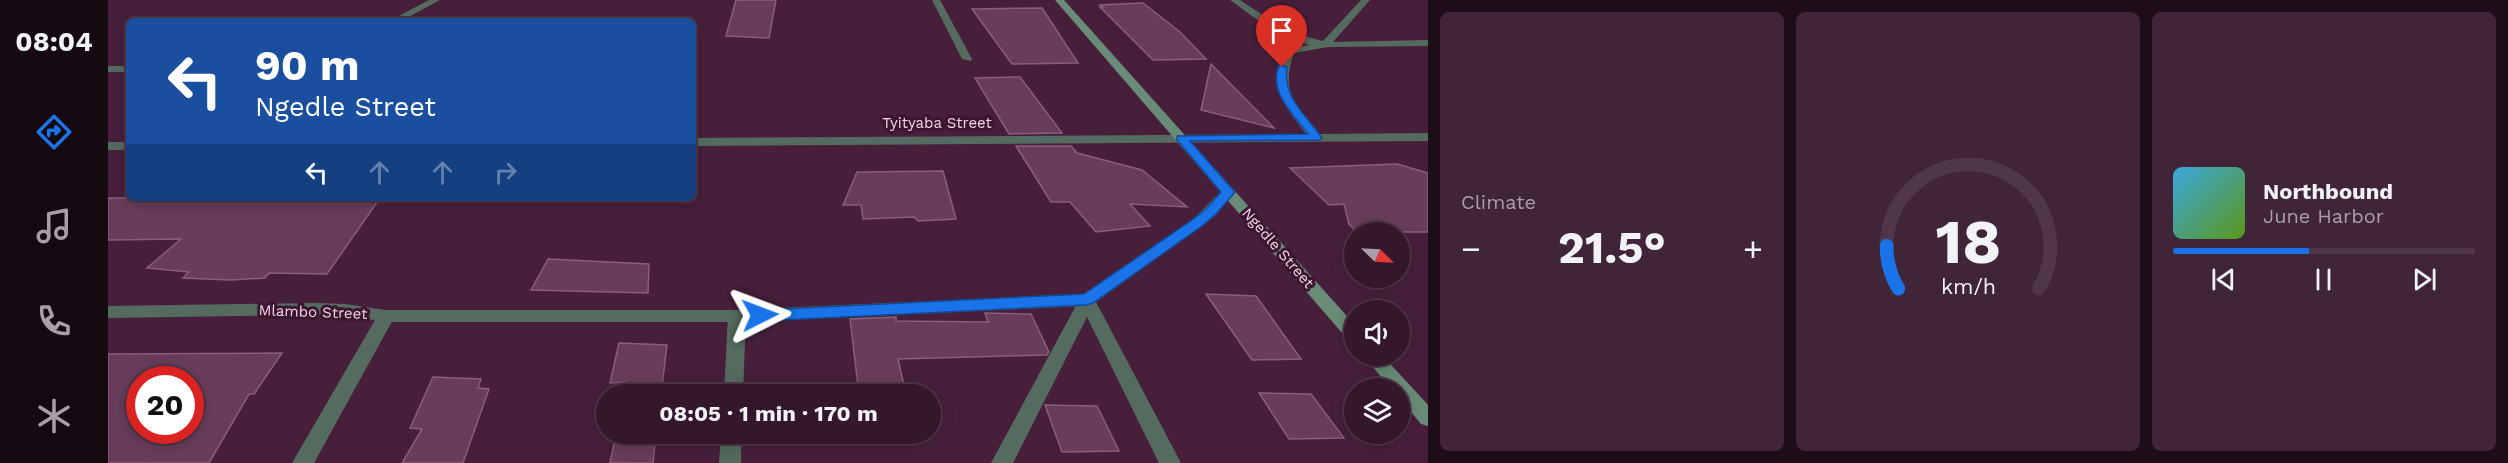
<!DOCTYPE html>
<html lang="en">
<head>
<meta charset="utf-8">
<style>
	:root { --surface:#35172c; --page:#402438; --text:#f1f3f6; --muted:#aa9fa9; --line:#4f3648; --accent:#1a73e8 }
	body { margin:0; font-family:"Work Sans",sans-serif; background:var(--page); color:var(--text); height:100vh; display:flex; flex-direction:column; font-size:22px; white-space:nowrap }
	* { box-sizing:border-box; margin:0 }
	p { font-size:20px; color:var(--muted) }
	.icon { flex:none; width:33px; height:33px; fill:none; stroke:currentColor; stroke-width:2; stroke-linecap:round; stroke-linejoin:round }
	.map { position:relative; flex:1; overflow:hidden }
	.details { display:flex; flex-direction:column; gap:12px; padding:12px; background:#1d0d18; width:1080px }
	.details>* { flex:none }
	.guide { position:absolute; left:18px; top:18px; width:570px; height:183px; border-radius:9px; box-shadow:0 3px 15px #0003,0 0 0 2px var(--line); background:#1a4fa0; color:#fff; overflow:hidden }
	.needle { width:39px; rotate:114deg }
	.fabs { position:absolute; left:1236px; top:222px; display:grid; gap:12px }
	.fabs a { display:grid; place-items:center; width:66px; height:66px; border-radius:50%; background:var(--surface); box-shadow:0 3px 15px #0003,0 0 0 2px var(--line); font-size:30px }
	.speed { position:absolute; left:18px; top:366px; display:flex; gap:12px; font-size:30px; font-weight:700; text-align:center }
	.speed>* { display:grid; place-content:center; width:78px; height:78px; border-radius:50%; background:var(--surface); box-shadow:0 3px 15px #0003,0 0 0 2px var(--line); line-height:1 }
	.speed .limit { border:9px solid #d22; background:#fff; color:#111 }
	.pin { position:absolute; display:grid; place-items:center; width:51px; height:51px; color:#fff; margin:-62px -26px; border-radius:50% 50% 50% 0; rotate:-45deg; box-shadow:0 0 6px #0007 }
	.pin .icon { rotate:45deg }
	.me { position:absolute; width:66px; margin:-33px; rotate:87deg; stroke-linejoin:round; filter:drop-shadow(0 0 4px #0008) }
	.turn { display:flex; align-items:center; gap:21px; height:126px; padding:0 30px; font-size:27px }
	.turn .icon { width:78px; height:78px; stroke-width:2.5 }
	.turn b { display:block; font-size:42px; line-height:51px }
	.lanes { display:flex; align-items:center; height:57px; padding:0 30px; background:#0003; justify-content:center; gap:30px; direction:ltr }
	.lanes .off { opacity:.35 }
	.big { font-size:45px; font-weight:700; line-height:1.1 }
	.details .widget { flex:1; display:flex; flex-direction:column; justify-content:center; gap:9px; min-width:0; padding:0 21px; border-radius:9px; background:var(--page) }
	.details .dial { align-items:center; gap:0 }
	.dial svg { height:156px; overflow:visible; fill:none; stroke:var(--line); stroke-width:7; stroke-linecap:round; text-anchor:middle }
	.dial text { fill:var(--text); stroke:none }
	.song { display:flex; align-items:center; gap:18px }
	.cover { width:72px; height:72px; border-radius:9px; background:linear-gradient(135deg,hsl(200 70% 55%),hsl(90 70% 35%)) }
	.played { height:6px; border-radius:3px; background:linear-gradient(90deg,var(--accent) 45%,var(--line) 45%) }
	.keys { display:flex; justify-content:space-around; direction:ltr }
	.heat { display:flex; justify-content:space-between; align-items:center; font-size:33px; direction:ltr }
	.details .tiles { flex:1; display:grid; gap:12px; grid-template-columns:repeat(3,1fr) }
	.trip { position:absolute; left:488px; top:384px; width:345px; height:60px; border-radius:30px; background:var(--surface); box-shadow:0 3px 15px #0003,0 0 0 2px var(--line); font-weight:700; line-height:60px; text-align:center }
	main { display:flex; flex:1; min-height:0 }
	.menu { display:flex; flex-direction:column; width:108px; justify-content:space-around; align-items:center; background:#150912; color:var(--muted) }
	.menu .icon { width:42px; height:42px }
	.menu .active { color:var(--accent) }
	.menu b { font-size:27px; color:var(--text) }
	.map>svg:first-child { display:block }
	.building { fill:#683d5a; stroke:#8a5d7b; stroke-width:1.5; fill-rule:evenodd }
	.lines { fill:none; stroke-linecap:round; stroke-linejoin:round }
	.lane { fill:#556b5f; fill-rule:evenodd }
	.street { fill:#556b5f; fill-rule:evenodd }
	.secondary { fill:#698c78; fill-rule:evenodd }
	.route { fill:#1a73e8; stroke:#114b97; stroke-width:1.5 }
	.labels { text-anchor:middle; stroke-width:6; stroke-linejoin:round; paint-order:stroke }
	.street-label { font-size:15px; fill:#f0d6e6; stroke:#3c1530 }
</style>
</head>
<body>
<main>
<nav class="menu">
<b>08:04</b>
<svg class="icon active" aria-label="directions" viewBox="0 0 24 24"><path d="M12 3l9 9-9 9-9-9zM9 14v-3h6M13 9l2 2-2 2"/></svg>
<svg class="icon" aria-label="music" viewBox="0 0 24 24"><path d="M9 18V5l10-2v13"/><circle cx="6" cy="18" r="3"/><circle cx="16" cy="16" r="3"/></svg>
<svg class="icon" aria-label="phone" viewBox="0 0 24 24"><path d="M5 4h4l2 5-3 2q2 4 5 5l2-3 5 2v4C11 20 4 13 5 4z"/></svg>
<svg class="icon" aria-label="climate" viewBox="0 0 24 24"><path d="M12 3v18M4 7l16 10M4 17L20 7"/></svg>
</nav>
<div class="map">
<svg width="1320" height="463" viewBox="0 0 1320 463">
	<rect width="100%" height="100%" fill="#471f3b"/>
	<path class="building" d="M 628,0 L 668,0 L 661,38 L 618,36 Z
		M 1035,3 L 1072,32 L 1098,59 L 1045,60 L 992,7 L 995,7 L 992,5 Z
		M 934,8 L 970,63 L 904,64 L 864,9 Z
		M 1103,64 L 1166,128 L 1093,110 Z
		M 912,77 L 954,133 L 901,134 L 867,78 Z
		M 908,146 L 963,146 L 969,153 L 1034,170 L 1079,207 L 1022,204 L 1042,226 L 988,232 L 962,202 L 943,202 Z
		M 1289,164 L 1320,173 L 1320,232 L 1249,232 L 1241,224 L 1236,204 L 1221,205 L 1182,168 Z
		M 835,171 L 848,219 L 810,221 L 806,217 L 755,219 L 753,205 L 735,205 L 749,172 Z
		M 0,198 L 272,198 L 219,274 L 161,273 L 157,278 L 122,280 L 75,278 L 81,272 L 39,268 L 73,239 L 0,240 Z
		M 440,259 L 541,264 L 540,293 L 423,290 Z
		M 1098,294 L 1148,296 L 1193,359 L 1144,360 Z
		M 877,313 L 923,314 L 941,352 L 939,355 L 790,359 L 798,394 L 751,394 L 742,319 L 788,317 L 788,321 L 880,322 Z
		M 511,343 L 559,345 L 553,394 L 516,394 L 518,382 L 502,383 Z
		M 174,353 L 146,394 L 141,394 L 101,463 L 0,463 L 0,354 ZM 32,380 L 82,380 L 82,430 L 32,430 Z
		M 325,377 L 373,379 L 370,388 L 381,389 L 355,463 L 294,463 L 314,429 L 302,428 Z
		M 1151,393 L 1203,394 L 1236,438 L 1181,439 Z
		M 937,405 L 989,406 L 1011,451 L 954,452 Z
		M 508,434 L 548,434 L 545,463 L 502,463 Z"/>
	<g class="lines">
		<path class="lane" d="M 1120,188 L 1127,192 L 1108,215 L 1094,226 L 985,304 L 979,306 L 629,322 L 278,322 L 272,320 L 269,316 L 272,312 L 278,310 L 629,310 L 975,294 L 1084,220 C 1094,212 1110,191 1120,188 Z"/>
		<path class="street" d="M 321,0 L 332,0 L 293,21 L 281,21 Z
			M 824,0 L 832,0 L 864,59 L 863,61 L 854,59 Z
			M 1122,0 L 1132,0 L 1180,32 L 1215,41 L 1253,0 L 1262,0 L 1225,42 L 1320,40 L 1320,46 L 1220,47 L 1186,53 C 1172,92 1188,105 1211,134 L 1320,133 L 1320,141 L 585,146 L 585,138 L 1198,134 C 1176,105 1158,86 1178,49 L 1201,45 L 1166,32 Z
			M 0,66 L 21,66 L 21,72 L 0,72 Z
			M 0,142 L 21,142 L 21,150 L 0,150 Z
			M 979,294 L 985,296 L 987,300 L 1073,463 L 1051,463 L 979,317 L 905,463 L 883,463 L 971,300 L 973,296 Z
			M 208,303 L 237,304 L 278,310 L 284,312 L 287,316 L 206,463 L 184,463 L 267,320 L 208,315 L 0,318 L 0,306 Z
			M 629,310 L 635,312 L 638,316 L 635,394 L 616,394 L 620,316 L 623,312 Z
			M 613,434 L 633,434 L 633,463 L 611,463 Z"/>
		<path class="secondary" d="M 947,0 L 956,0 L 1246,324 L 1246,341 L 1240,340 Z
			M 1256,356 L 1275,356 L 1320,405 L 1320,426 L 1313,424 L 1292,399 L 1292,388 L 1282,388 Z"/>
	</g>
	<path class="route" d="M 1171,65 L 1179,67 C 1175,99 1197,113 1214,138 L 1212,140 L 1082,141 L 1127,192 L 1108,214 L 1094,226 L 985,303 L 979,305 L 652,321 L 647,319 L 644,315 L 647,311 L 652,310 L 976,294 L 1084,220 L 1098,209 L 1113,192 L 1069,140 L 1069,136 L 1200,134 C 1185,114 1160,92 1171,65 Z"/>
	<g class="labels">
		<g class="street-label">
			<text x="829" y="128">Tyityaba Street</text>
			<text transform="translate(1170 248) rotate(49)" y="5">Ngedle Street</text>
			<text transform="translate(205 312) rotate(2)" y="5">Mlambo Street</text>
		</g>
	</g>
</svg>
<div class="fabs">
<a><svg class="needle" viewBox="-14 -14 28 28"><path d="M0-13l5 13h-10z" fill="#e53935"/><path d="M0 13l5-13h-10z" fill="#aa9fa9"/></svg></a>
<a><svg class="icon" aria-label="sound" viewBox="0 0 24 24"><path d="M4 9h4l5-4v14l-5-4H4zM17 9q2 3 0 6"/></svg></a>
<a><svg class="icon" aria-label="layers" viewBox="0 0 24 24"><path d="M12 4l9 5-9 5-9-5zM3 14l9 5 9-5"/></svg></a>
</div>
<div class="speed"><div class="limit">20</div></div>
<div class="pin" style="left:1174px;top:67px;background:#d93025"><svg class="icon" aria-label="arrive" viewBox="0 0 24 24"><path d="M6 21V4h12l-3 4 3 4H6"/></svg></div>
<svg class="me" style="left:652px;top:315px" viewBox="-20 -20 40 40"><path d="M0-17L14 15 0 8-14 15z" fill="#1a73e8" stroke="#fff" stroke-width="4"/></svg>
<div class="trip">08:05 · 1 min · 170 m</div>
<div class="guide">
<div class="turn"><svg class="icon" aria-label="left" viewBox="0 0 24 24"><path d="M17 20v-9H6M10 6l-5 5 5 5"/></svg><div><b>90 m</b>Ngedle Street</div></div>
<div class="lanes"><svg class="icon" aria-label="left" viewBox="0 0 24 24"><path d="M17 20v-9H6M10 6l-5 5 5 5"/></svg><svg class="icon off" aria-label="ahead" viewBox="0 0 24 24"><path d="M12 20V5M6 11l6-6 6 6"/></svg><svg class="icon off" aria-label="ahead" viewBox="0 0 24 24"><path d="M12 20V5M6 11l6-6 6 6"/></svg><svg class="icon off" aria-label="right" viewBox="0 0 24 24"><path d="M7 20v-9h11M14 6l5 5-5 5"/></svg></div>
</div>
</div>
<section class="details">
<div class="tiles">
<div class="widget"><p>Climate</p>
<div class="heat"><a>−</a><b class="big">21.5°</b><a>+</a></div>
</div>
<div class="widget dial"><svg viewBox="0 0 100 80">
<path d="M14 69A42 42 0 1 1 86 69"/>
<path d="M14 69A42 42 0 0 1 8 47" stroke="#1a73e8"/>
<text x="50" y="56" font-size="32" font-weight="700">18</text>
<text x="50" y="72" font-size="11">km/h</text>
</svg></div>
<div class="widget">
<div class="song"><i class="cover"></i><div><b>Northbound</b><p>June Harbor</p></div></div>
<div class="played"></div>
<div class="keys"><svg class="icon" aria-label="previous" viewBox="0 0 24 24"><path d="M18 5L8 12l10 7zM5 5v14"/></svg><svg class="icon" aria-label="pause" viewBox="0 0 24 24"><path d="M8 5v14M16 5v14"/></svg><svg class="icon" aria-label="next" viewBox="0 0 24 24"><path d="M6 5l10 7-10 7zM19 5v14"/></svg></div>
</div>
</div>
</section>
</main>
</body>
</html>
